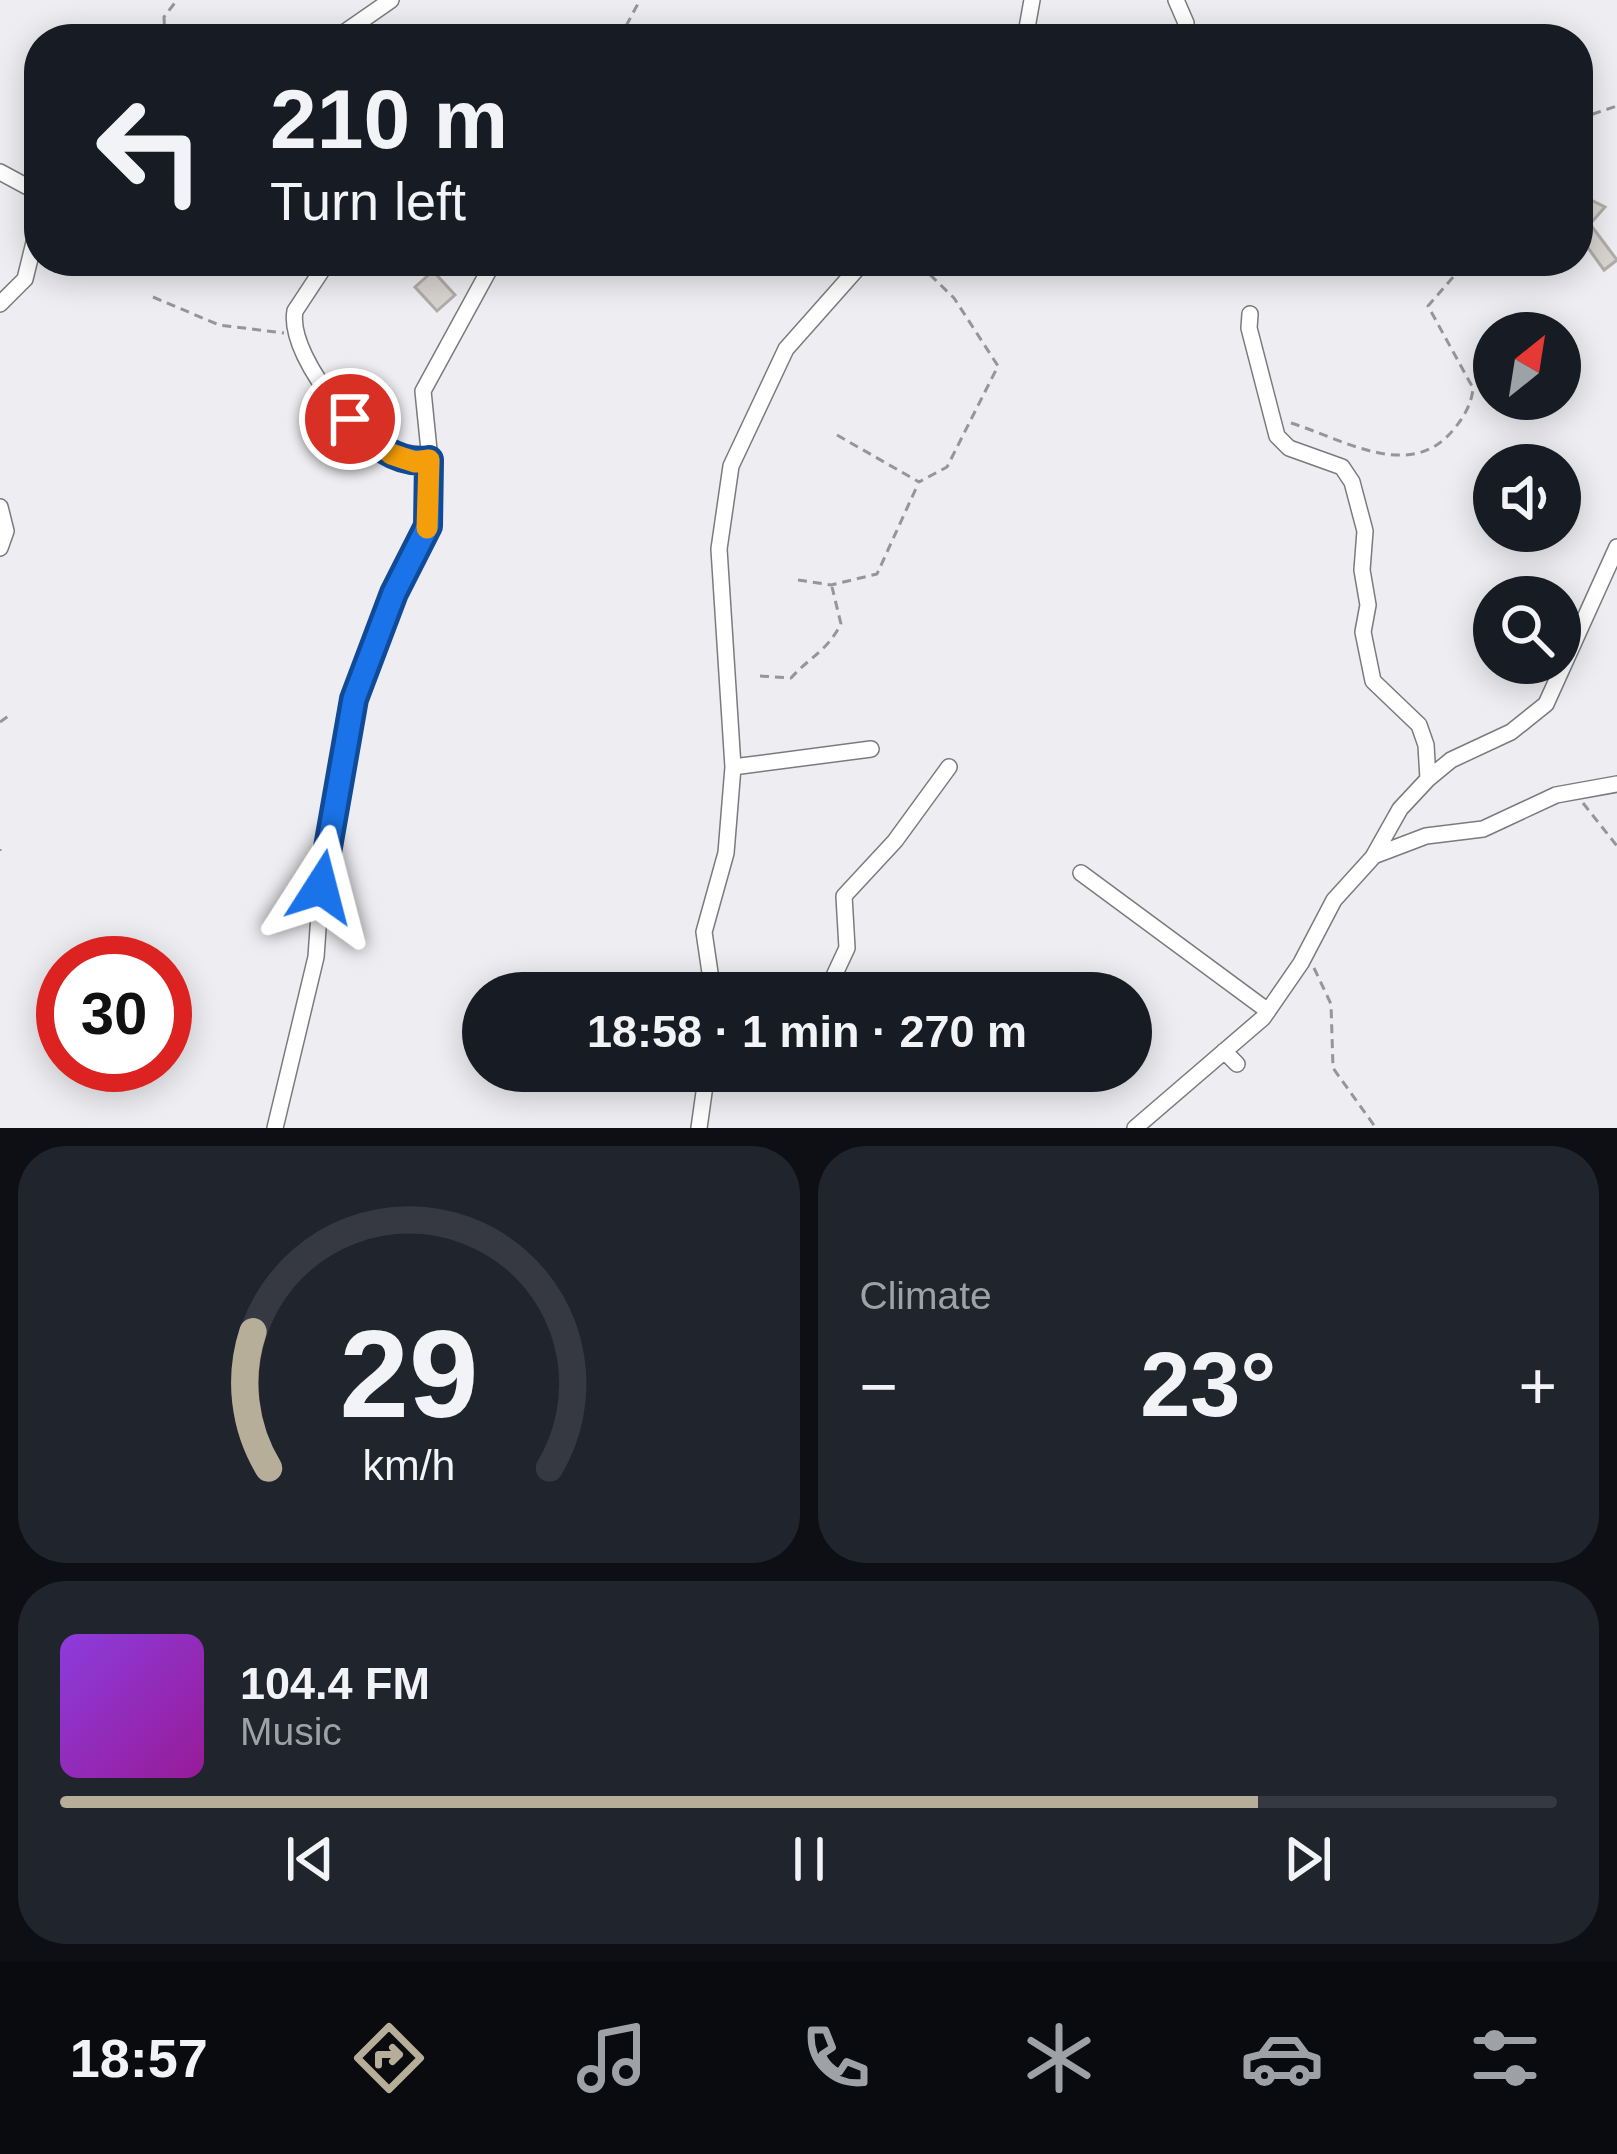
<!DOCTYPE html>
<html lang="en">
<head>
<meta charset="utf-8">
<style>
	:root { --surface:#171b24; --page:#20242c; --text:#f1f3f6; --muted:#9ea1a6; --line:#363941; --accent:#b7ae9a }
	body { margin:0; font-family:Helvetica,sans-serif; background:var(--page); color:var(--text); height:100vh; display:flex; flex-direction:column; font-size:45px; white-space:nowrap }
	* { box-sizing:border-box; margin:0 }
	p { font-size:39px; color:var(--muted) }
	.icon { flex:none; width:66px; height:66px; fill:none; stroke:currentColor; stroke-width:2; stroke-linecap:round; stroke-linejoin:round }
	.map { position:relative; height:1128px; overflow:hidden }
	.sheet { display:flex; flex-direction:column; gap:18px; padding:18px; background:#0d0f14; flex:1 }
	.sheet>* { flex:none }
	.guide { position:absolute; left:24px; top:24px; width:1569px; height:252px; border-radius:48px; box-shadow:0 6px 30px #0003; background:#171b24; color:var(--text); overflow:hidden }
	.needle { width:78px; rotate:30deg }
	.controls { position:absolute; left:1473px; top:312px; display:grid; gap:24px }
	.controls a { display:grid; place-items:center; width:108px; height:108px; border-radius:50%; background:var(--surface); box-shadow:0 6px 30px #0003; font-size:60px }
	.speed { position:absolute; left:36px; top:936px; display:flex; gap:24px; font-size:60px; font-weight:700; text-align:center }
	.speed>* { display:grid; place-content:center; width:156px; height:156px; border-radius:50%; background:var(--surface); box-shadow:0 6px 30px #0003; line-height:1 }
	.speed .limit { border:18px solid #d22; background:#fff; color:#111 }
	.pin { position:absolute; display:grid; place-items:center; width:102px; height:102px; color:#fff; margin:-51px; border:6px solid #fff; border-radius:50%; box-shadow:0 3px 12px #0007 }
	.me { position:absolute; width:132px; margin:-66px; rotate:9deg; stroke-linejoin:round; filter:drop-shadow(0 0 9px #0008) }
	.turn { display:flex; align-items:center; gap:42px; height:252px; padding:0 48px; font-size:54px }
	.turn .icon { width:156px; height:156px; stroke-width:2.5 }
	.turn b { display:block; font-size:84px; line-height:102px }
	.big { font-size:90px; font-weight:800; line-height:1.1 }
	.sheet .tile { flex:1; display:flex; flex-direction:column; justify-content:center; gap:18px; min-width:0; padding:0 42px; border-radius:48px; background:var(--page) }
	.sheet .dial { align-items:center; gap:0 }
	.dial svg { height:312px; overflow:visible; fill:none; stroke:var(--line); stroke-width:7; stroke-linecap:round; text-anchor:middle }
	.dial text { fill:var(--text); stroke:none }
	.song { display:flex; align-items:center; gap:36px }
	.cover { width:144px; height:144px; border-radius:18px; background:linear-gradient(135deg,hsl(270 70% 55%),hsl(300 70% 35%)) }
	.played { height:12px; border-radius:6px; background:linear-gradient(90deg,var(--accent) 80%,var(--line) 80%) }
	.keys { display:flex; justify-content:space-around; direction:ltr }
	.heat { display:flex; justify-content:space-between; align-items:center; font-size:66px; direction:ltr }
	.sheet .tiles { flex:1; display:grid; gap:18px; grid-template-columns:1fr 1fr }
	.tile:last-child { grid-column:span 2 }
	.trip { position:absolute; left:462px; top:972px; width:690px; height:120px; border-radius:60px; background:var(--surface); box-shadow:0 6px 30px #0003; font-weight:800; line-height:120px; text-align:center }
	.dock { display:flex; height:192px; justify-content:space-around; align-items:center; background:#090b0e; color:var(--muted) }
	.dock .icon { width:84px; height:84px }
	.dock .selected { color:var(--accent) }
	.dock b { font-size:54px; color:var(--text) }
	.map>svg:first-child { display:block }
	.building { fill:#d7d4d0; stroke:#afada8; stroke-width:3 }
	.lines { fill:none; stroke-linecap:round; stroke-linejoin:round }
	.minor-casing { stroke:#7c7a7e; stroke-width:18 }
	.path { stroke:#969598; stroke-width:3; stroke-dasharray:9 6; stroke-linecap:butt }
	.minor { stroke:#fff; stroke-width:15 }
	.route-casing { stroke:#114b97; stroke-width:30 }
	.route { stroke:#1a73e8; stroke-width:21 }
	.slow { stroke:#f59e0b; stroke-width:21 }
</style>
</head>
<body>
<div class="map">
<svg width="1617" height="1128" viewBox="0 0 1617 1128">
	<rect width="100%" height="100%" fill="#eeedf1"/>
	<path class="building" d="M 1593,201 L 1605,207 L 1590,224 L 1617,260 L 1604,270 L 1578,234 L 1578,216 Z
		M 433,271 L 455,295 L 437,311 L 415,287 Z"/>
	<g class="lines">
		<g class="minor-casing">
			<path id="minor" d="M 1176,0 L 1186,23
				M 335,39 L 391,0
				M 1025,39 L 1032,0
				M 0,172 L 39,193
				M 328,261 L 295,311 C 286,359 376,468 429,460
				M 0,304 L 25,279 L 39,222
				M 1250,314 L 1249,328 L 1277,436 L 1289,448 L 1342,467 L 1352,482 L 1365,531 L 1362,570 L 1368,605 L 1363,632 L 1373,681 L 1419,725 L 1426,745 L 1428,779
				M 0,507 L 6,531 L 0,548
				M 733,767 L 871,749
				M 1376,855 L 1426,836 L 1483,829 L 1556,795 L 1617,784
				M 1081,873 L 1268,1011
				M 713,993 L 704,932 L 726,853 L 733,767 L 719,549 L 731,466 L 786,349 L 864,261
				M 826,993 L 847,948 L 844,896 L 895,841 L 949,767
				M 1224,1051 L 1237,1064
				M 275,1128 L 316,957 L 321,887 L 354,699 L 394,593 L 427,526 L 431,470 L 423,391 L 494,261
				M 699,1128 L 707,1071
				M 1135,1128 L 1263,1018 L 1301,963 L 1334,900 L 1373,857 L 1400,809 L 1428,779 L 1451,760 L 1511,732 L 1546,704 L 1617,547"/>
		</g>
		<path class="path" d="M 165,39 L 164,17 L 177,0
			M 619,39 L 640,0
			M 1578,119 L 1617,106
			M 1578,163 L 1590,187
			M 153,297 L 219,325 L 284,333
			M 1291,423 C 1343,439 1411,483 1454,429 C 1464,417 1472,403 1473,388 L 1428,306 L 1467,261
			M 837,435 L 919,482 L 947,467 L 998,366 L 954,298 L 916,261
			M 798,580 L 831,585 L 877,574 L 918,484
			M 760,676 L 791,678 C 812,655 826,652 841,624 L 832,587
			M 0,722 L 11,714
			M 1583,803 L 1617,846
			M 0,849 L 0,851
			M 1314,968 L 1331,1004 L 1333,1068 L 1376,1128"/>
		<use href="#minor" class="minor"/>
	</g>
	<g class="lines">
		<g class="route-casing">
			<path id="route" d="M 321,887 L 354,699 L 394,593 L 428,526 L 429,460 C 396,465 371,442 350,419"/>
		</g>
		<use href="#route" class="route"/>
		<path class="slow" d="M 391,454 L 415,462 L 429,460 L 427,528"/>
	</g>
</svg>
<div class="controls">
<a><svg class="needle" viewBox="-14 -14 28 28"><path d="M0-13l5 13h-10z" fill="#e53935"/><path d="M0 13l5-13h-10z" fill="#9ea1a6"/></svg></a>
<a><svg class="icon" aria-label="sound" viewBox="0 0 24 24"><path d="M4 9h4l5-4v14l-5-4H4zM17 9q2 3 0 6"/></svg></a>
<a><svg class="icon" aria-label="search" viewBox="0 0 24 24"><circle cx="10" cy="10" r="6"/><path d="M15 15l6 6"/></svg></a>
</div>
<div class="speed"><div class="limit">30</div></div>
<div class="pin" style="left:350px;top:419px;background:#d93025"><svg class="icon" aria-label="arrive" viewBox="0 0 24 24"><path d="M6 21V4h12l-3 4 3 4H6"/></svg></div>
<svg class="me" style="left:321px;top:887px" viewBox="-20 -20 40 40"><path d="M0-17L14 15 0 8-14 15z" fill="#1a73e8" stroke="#fff" stroke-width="4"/></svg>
<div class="trip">18:58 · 1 min · 270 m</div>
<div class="guide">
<div class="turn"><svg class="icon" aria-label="left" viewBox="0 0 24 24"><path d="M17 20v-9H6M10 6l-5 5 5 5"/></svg><div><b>210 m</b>Turn left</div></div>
</div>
</div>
<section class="sheet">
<div class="tiles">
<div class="tile dial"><svg viewBox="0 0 100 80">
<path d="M14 69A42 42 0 1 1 86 69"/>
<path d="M14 69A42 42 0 0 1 10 34" stroke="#b7ae9a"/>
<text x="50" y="56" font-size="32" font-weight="700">29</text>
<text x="50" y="72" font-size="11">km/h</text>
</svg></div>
<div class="tile"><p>Climate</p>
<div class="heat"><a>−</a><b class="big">23°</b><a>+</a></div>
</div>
<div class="tile">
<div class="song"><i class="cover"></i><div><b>104.4 FM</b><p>Music</p></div></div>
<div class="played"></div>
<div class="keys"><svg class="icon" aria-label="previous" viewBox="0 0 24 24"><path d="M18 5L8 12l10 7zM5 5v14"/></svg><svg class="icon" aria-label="pause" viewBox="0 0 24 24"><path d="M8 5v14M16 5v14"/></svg><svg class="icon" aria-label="next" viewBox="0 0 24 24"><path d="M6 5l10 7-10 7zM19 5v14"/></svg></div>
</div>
</div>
</section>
<nav class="dock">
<b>18:57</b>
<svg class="icon selected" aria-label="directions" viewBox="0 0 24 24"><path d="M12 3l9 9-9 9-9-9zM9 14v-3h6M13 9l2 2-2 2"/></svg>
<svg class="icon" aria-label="music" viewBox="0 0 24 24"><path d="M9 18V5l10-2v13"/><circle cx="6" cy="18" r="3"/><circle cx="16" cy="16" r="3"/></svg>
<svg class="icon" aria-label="phone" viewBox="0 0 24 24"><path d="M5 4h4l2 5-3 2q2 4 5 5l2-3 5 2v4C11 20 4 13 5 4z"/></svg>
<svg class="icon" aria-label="climate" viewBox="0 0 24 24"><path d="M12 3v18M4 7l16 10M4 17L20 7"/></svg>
<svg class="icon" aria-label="car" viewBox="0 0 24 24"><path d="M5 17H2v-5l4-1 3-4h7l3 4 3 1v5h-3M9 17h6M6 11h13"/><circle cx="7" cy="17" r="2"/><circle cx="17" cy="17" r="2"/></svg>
<svg class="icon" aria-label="filters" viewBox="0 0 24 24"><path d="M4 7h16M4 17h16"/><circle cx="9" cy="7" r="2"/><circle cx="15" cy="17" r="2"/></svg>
</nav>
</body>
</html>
